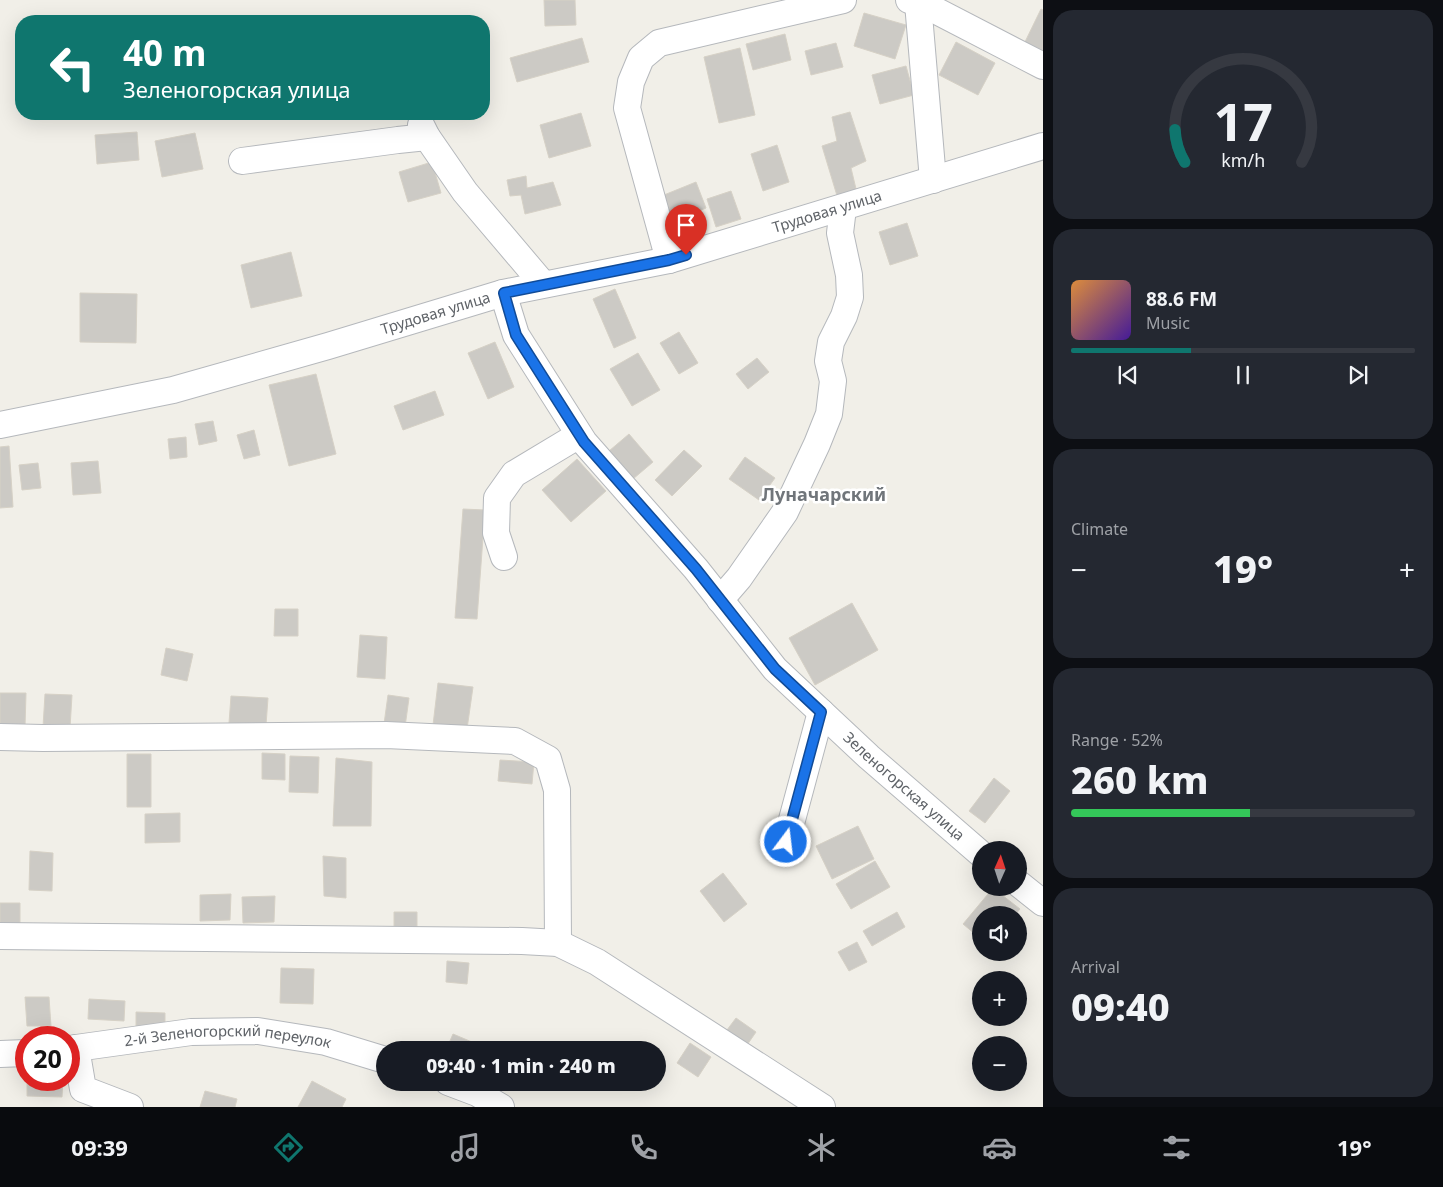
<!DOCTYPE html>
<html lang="en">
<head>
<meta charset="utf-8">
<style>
	:root { --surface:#171b24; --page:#242831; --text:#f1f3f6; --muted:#9ea1a6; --line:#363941; --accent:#0f766e }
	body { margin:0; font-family:"Noto Sans",sans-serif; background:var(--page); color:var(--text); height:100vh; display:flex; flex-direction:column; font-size:19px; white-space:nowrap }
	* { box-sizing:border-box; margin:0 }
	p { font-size:16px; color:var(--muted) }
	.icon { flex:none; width:28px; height:28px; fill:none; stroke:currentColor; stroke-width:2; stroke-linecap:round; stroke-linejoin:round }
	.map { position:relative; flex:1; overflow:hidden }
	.panel { display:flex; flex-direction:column; gap:10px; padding:10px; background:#0d0f14; width:400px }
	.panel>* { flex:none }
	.banner { position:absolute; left:15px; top:15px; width:475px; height:105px; border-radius:20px; box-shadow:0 5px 20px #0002; background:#0f766e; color:#fff; overflow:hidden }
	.needle { width:32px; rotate:3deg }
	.buttons { position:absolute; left:972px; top:841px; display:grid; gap:10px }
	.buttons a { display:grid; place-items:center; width:55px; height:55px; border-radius:50%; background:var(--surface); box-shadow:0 5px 20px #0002; font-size:25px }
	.speed { position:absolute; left:15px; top:1026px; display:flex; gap:10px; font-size:25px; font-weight:700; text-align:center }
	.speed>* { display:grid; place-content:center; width:65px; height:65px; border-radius:50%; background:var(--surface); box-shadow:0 5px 20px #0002; line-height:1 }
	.speed .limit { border:8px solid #d22; background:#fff; color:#111 }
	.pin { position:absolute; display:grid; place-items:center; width:42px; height:42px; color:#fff; margin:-51px -21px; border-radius:50% 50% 50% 0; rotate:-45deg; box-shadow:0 0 5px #0007 }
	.pin .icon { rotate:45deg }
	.me { position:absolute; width:55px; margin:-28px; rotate:15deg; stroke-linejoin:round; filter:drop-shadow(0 0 4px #0008) }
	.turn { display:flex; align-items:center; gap:18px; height:105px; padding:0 25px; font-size:22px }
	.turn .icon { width:65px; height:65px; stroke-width:2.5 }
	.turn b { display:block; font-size:35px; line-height:42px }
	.big { font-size:38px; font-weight:800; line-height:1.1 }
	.panel .widget { flex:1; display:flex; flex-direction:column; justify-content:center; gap:8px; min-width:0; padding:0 18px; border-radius:20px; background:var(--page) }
	.panel .dial { align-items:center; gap:0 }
	.dial svg { height:130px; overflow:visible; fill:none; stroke:var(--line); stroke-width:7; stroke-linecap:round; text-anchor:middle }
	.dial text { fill:var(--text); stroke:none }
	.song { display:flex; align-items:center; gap:15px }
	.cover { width:60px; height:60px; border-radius:8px; background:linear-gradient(135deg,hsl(30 70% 55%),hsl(260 70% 35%)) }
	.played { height:5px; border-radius:2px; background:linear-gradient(90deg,var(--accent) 35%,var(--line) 35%) }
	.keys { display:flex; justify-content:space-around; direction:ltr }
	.heat { display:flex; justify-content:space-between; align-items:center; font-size:28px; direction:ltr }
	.charge { height:8px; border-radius:4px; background:linear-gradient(90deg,#34c759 52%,var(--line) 0) }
	.trip { position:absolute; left:376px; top:1041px; width:290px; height:50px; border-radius:25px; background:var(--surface); box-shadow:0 5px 20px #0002; font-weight:800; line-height:50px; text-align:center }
	.tabs { display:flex; height:80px; justify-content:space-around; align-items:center; background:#090b0e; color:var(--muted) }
	.tabs .icon { width:35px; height:35px }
	.tabs .current { color:var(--accent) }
	.tabs b { font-size:22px; color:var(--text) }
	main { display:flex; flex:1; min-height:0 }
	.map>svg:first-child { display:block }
	.building { fill:#cccac5; stroke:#d6d1c6 }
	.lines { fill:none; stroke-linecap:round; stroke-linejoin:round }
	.minor-casing { stroke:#b5b8bc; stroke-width:28 }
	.minor { stroke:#fff; stroke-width:26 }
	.route-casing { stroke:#114b97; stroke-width:12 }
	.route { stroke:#1a73e8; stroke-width:9 }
	.labels { text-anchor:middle; stroke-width:5; stroke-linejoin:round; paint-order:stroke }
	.street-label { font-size:15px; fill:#5f6368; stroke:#fff }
	.quarter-label { font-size:18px; font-weight:bold; fill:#70757a; stroke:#fff }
</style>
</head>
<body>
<main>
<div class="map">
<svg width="1043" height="1107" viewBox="0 0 1043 1107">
	<rect width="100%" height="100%" fill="#f1efe8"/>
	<path class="building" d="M 544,0 L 575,0 L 576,25 L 545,26 Z
		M 1041,9 L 1043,10 L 1043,55 L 1023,46 Z
		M 864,13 L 906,25 L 895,59 L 854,46 Z
		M 785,34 L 791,60 L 753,70 L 746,44 Z
		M 582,38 L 589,62 L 517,82 L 510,58 Z
		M 956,42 L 995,63 L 978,95 L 939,75 Z
		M 836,43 L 843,67 L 811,75 L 805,51 Z
		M 740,48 L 755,115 L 719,123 L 704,57 Z
		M 906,66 L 914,95 L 880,104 L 872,75 Z
		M 850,112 L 866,161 L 851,168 L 857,193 L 838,199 L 822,146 L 837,141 L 832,117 Z
		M 581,113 L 591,146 L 549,158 L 540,125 Z
		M 137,132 L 139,160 L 97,164 L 95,135 Z
		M 195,133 L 203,169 L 162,177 L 155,141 Z
		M 777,145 L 789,182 L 763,191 L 751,154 Z
		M 432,162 L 441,193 L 408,202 L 399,172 Z
		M 526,176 L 527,188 L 553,182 L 561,205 L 525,214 L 521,195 L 510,196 L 507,180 Z
		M 696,182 L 706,208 L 674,221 L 664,195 Z
		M 731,191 L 741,219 L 716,227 L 707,199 Z
		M 907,223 L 918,256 L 890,265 L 879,232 Z
		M 291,252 L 302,296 L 251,308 L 241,265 Z
		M 615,289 L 636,338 L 614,348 L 593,299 Z
		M 80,293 L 137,294 L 136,343 L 80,342 Z
		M 679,332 L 698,363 L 679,374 L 660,343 Z
		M 495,342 L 514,387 L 488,399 L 468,353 Z
		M 638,353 L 660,390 L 632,406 L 610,369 Z
		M 757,358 L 769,372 L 748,389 L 736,374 Z
		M 316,374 L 336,454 L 289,466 L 269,385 Z
		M 435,391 L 444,415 L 403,430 L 394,406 Z
		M 213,421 L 217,441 L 199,445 L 195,424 Z
		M 254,430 L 260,455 L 244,459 L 237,435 Z
		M 629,434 L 653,462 L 633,479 L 609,451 Z
		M 186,437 L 187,457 L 170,459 L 168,439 Z
		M 9,446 L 13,507 L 0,508 L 0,447 Z
		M 684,450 L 702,466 L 672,496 L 655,480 Z
		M 745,457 L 775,478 L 759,500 L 729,479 Z
		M 577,459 L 606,491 L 571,522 L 542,490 Z
		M 98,461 L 101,493 L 73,495 L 71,463 Z
		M 38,463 L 41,488 L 22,490 L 19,465 Z
		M 463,509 L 485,510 L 477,619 L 455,618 Z
		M 852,603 L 878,650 L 815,685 L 789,638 Z
		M 275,609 L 298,609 L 298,636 L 274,636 Z
		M 360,635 L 387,637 L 385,679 L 357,677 Z
		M 166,648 L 193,654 L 187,681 L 161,675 Z
		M 438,683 L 473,687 L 467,729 L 433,725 Z
		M 0,693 L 26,693 L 25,727 L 0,727 Z
		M 45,694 L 72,695 L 70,728 L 43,727 Z
		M 388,695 L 409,698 L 405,727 L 384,724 Z
		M 231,696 L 268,698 L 266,725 L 229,723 Z
		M 262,753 L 285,754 L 285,780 L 262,779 Z
		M 127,754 L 151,754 L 151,807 L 127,807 Z
		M 290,756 L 319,757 L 318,793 L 289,792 Z
		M 336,758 L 372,762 L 371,826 L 333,826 Z
		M 500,760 L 534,762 L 532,784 L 498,781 Z
		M 994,778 L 1010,791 L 985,823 L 969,811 Z
		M 180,813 L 180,842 L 145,843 L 145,814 Z
		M 858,826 L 874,859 L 832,879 L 816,846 Z
		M 30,851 L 53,853 L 52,891 L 29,890 Z
		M 323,856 L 346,858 L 346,898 L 324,896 Z
		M 875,861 L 890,887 L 851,909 L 836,884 Z
		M 723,873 L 747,904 L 724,922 L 700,891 Z
		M 993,888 L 1020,909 L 1015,915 L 981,915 L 981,939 L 963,924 Z
		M 231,894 L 230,920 L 200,921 L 200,895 Z
		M 275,896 L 274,922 L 243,923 L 242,897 Z
		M 0,903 L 20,903 L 20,924 L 0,924 Z
		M 394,912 L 417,912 L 417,930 L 394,929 Z
		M 897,912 L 905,927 L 872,946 L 863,931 Z
		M 857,942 L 867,962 L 849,971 L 838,952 Z
		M 447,961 L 469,963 L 467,984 L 446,982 Z
		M 281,968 L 314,969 L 313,1004 L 280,1003 Z
		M 25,997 L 49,997 L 51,1026 L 27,1026 Z
		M 89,999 L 125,1001 L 124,1021 L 88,1019 Z
		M 136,1012 L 165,1013 L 165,1030 L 136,1029 Z
		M 736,1018 L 756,1032 L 745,1048 L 724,1034 Z
		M 453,1034 L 479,1045 L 477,1050 L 446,1050 Z
		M 690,1043 L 711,1057 L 698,1077 L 677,1063 Z
		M 27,1080 L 63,1080 L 62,1097 L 27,1096 Z
		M 312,1081 L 346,1099 L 342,1107 L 298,1107 Z
		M 205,1091 L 237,1099 L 235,1107 L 200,1107 Z"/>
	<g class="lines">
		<g class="minor-casing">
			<g id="minor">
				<path d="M 909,0 L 929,7 L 1043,66"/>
				<path d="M 918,3 L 933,180"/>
				<path d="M 421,125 L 427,137 L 465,192 L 543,284"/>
				<path d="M 242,161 L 398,140 L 427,137"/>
				<path d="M 669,260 L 627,108 L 631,82 L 641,58 L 659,43 L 843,0"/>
				<path id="s1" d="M 503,293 L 516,335 L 584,442 L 696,569 L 775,669 L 869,757 L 981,854"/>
				<path id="s2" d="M 0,425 L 173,390 L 328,346 L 503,293 L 669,260 L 1043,146"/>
				<path d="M 504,557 L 496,533 L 497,498 L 514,474 L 579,435"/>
				<path d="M 720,600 L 739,578 L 785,512 L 817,444 L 829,414 L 833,381 L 828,361 L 831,342 L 844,316 L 850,297 L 849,275 L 840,233 L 843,208"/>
				<path d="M 0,737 L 43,738 L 386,735 L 515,741 L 548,759 L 557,790 L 558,943"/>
				<path d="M 786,842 L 821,712"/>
				<path d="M 1019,884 L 1043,903"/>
				<path d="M 0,936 L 522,941 L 558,943 L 597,962 L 822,1107"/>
				<path d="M 76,1048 L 83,1089 L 130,1107"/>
				<path id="s3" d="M 69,1049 L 191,1032 L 258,1031 L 326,1042 L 385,1060"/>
				<path d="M 0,1054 L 26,1053"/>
				<path d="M 448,1082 L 477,1093 L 501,1107"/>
			</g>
		</g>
		<use href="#minor" class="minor"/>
	</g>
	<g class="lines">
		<g class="route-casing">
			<path id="route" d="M 686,255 L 669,260 L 504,293 L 516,335 L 584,442 L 696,569 L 775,669 L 821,712 L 786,842"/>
		</g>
		<use href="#route" class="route"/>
	</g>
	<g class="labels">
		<g class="street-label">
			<text dy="5" stroke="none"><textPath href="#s2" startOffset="855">Трудовая улица</textPath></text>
			<text dy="5" stroke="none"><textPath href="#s2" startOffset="450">Трудовая улица</textPath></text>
			<text dy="5" stroke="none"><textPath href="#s1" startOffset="642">Зеленогорская улица</textPath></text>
			<text dy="5" stroke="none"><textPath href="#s3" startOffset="160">2-й Зеленогорский переулок</textPath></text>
		</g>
		<g class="quarter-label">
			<text x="824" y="501">Луначарский</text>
		</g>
	</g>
</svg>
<div class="buttons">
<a><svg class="needle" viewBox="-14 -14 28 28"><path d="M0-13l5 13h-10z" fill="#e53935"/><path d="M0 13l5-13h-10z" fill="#9ea1a6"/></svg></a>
<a><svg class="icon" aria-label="sound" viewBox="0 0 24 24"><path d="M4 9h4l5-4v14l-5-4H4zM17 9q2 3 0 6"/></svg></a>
<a>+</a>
<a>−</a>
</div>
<div class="speed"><div class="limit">20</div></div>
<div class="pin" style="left:686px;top:255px;background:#d93025"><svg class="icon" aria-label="arrive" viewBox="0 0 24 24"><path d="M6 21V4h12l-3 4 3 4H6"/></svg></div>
<svg class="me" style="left:786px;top:842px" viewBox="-20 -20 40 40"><circle r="17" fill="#1a73e8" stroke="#fff" stroke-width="3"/><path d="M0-11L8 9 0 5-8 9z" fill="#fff"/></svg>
<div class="trip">09:40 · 1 min · 240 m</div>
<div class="banner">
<div class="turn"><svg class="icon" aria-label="left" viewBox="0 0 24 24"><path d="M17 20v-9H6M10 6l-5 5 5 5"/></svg><div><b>40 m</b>Зеленогорская улица</div></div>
</div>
</div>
<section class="panel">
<div class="widget dial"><svg viewBox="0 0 100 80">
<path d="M14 69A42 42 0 1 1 86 69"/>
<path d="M14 69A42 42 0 0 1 8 49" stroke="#0f766e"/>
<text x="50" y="56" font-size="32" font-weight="700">17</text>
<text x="50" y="72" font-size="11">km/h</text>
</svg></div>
<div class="widget">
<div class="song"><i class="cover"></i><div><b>88.6 FM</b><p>Music</p></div></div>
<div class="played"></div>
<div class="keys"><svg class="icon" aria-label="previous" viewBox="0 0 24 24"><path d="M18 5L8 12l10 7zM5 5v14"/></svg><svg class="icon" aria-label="pause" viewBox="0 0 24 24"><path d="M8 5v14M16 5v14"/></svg><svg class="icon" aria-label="next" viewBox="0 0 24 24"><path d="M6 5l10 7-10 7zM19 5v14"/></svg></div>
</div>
<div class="widget"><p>Climate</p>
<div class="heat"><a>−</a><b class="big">19°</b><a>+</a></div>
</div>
<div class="widget"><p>Range · 52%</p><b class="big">260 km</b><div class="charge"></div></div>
<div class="widget"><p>Arrival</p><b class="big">09:40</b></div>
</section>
</main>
<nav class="tabs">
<b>09:39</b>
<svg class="icon current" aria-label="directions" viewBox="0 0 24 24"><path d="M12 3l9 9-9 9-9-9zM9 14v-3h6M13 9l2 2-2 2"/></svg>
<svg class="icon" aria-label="music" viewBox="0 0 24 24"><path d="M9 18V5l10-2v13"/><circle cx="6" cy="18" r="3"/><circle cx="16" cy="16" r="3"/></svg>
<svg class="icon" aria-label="phone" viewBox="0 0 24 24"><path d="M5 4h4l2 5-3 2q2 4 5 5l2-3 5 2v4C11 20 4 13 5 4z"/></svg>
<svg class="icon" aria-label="climate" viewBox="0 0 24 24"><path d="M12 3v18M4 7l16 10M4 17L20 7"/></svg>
<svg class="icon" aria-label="car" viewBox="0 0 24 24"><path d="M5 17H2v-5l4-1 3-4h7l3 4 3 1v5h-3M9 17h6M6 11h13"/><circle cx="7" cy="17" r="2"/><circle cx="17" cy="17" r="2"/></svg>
<svg class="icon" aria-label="filters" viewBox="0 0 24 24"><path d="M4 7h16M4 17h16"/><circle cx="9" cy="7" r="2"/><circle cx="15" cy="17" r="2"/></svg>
<b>19°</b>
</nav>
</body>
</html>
